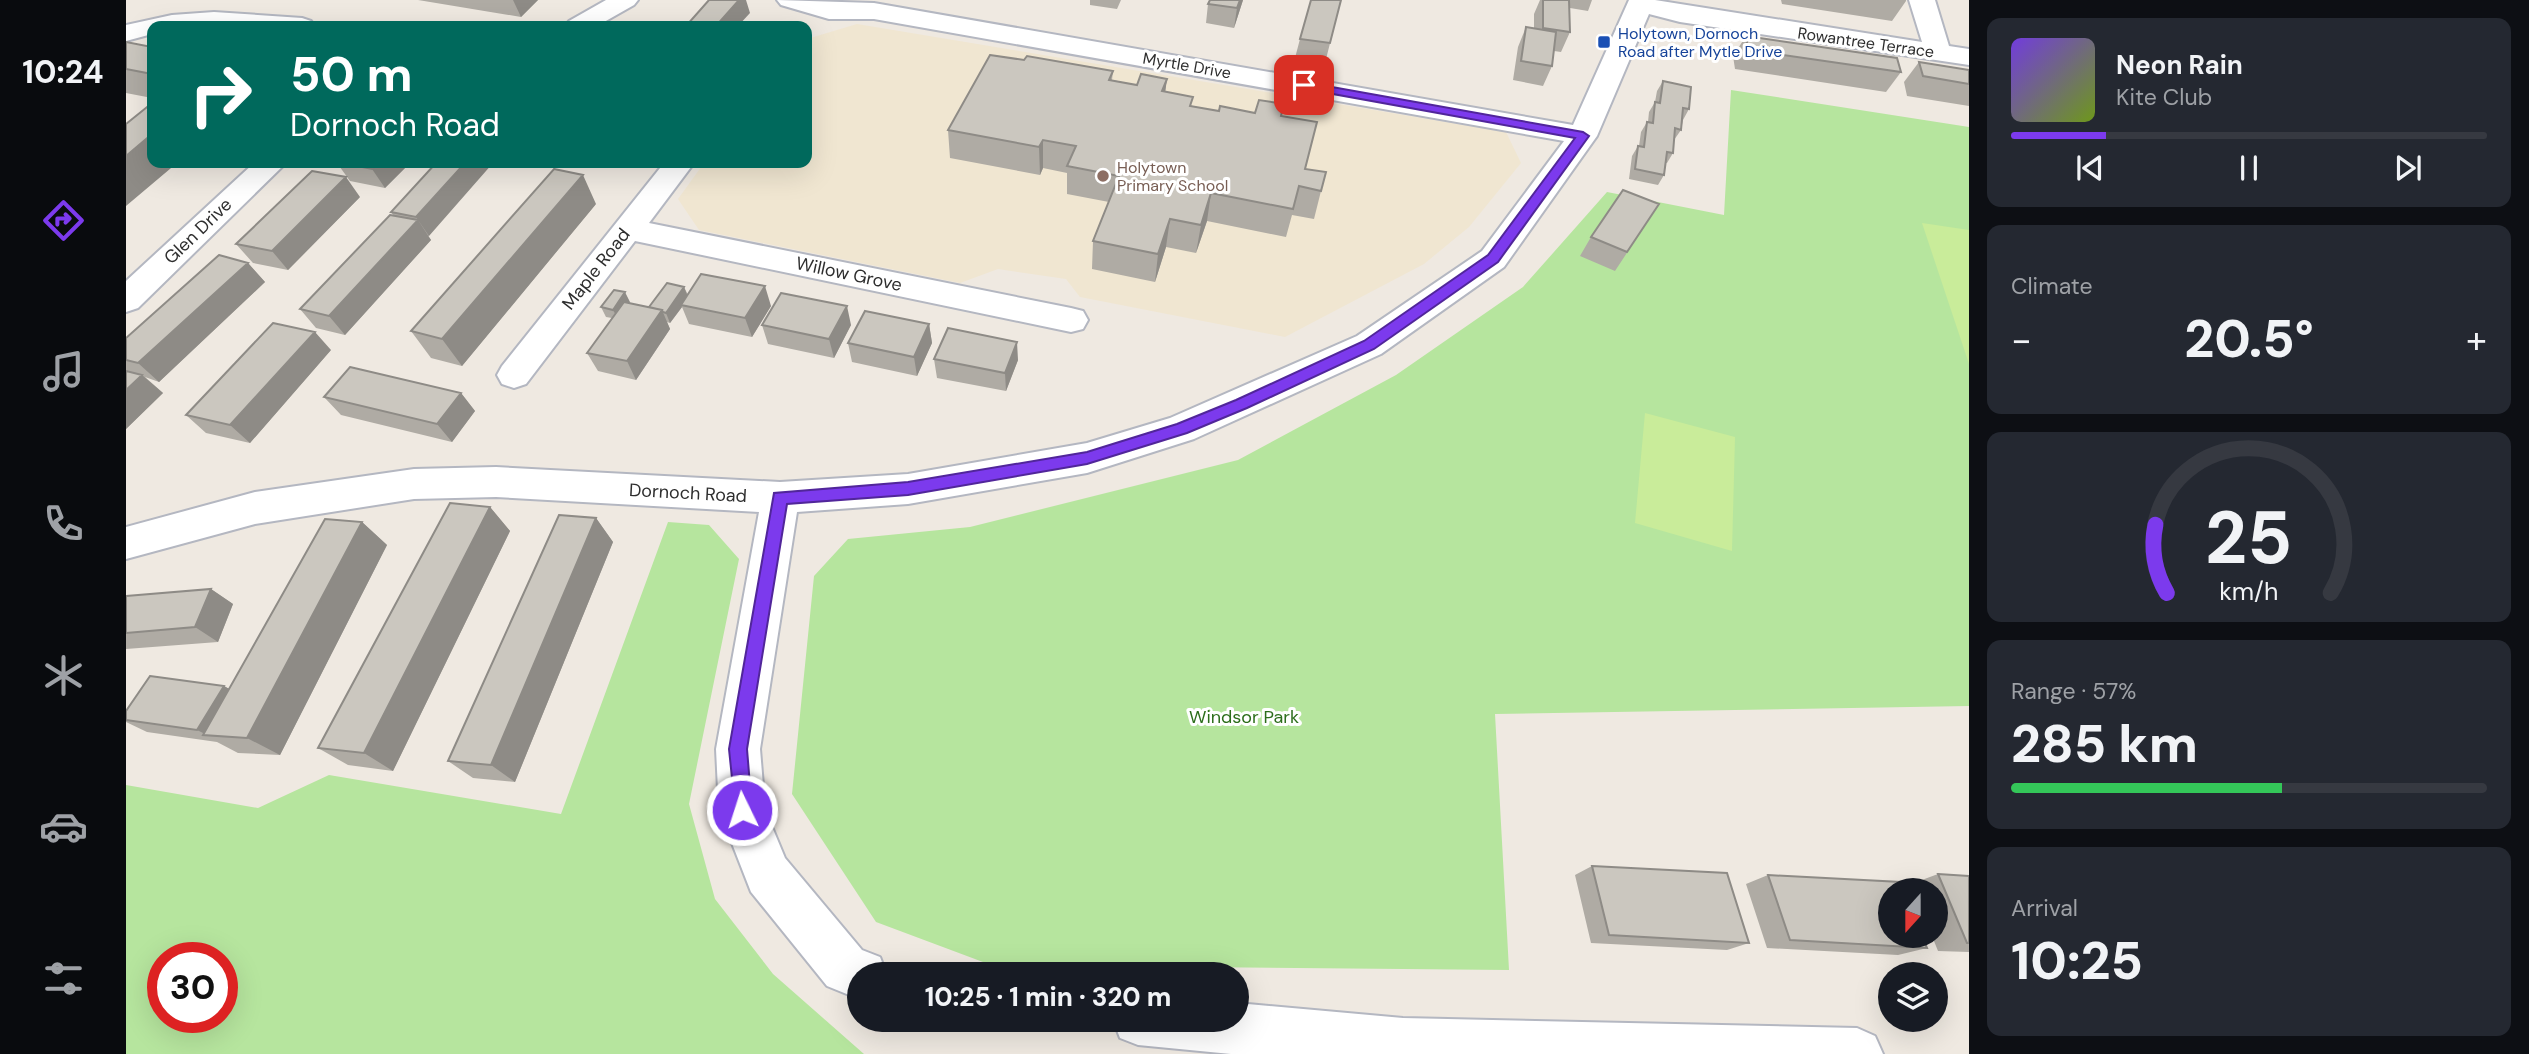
<!DOCTYPE html>
<html lang="en">
<head>
<meta charset="utf-8">
<style>
	:root { --surface:#171b24; --page:#242831; --text:#f1f3f6; --muted:#9ea1a6; --line:#363941; --accent:#7c3aed }
	body { margin:0; font-family:"DM Sans",sans-serif; background:var(--page); color:var(--text); height:100vh; display:flex; flex-direction:column; font-size:26px; white-space:nowrap }
	* { box-sizing:border-box; margin:0 }
	p { font-size:23px; color:var(--muted) }
	.icon { flex:none; width:38px; height:38px; fill:none; stroke:currentColor; stroke-width:2; stroke-linecap:round; stroke-linejoin:round }
	.map { position:relative; flex:1; overflow:hidden }
	.side { display:flex; flex-direction:column; gap:18px; padding:18px; background:#0d0f14; width:560px }
	.side>* { flex:none }
	.banner { position:absolute; left:21px; top:21px; width:665px; height:147px; border-radius:14px; box-shadow:0 7px 28px #0002; background:#00695c; color:#fff; overflow:hidden }
	.needle { width:46px; rotate:201deg }
	.buttons { position:absolute; left:1752px; top:878px; display:grid; gap:14px }
	.buttons a { display:grid; place-items:center; width:70px; height:70px; border-radius:50%; background:var(--surface); box-shadow:0 7px 28px #0002; font-size:35px }
	.speed { position:absolute; left:21px; top:942px; display:flex; gap:14px; font-size:35px; font-weight:700; text-align:center }
	.speed>* { display:grid; place-content:center; width:91px; height:91px; border-radius:50%; background:var(--surface); box-shadow:0 7px 28px #0002; line-height:1 }
	.speed .limit { border:10px solid #d22; background:#fff; color:#111 }
	.pin { position:absolute; display:grid; place-items:center; width:60px; height:60px; color:#fff; margin:-30px; border-radius:14px; box-shadow:0 4px 10px #0006 }
	.me { position:absolute; width:77px; margin:-38px; rotate:356deg; stroke-linejoin:round; filter:drop-shadow(0 0 5px #0008) }
	.turn { display:flex; align-items:center; gap:24px; height:147px; padding:0 28px; font-size:32px }
	.turn .icon { width:91px; height:91px; stroke-width:2.5 }
	.turn b { display:block; font-size:49px; line-height:60px }
	.big { font-size:52px; font-weight:800; line-height:1.1 }
	.side .widget { flex:1; display:flex; flex-direction:column; justify-content:center; gap:10px; min-width:0; padding:0 24px; border-radius:14px; background:var(--page) }
	.side .dial { align-items:center; gap:0 }
	.dial svg { height:182px; overflow:visible; fill:none; stroke:var(--line); stroke-width:7; stroke-linecap:round; text-anchor:middle }
	.dial text { fill:var(--text); stroke:none }
	.song { display:flex; align-items:center; gap:21px }
	.cover { width:84px; height:84px; border-radius:10px; background:linear-gradient(135deg,hsl(260 70% 55%),hsl(80 70% 35%)) }
	.played { height:7px; border-radius:4px; background:linear-gradient(90deg,var(--accent) 20%,var(--line) 20%) }
	.keys { display:flex; justify-content:space-around; direction:ltr }
	.heat { display:flex; justify-content:space-between; align-items:center; font-size:38px; direction:ltr }
	.charge { height:10px; border-radius:5px; background:linear-gradient(90deg,#34c759 57%,var(--line) 0) }
	.trip { position:absolute; left:721px; top:962px; width:402px; height:70px; border-radius:35px; background:var(--surface); box-shadow:0 7px 28px #0002; font-weight:800; line-height:70px; text-align:center }
	main { display:flex; flex:1; min-height:0 }
	.menu { display:flex; flex-direction:column; width:126px; justify-content:space-around; align-items:center; background:#090b0e; color:var(--muted) }
	.menu .icon { width:49px; height:49px }
	.menu .current { color:var(--accent) }
	.menu b { font-size:32px; color:var(--text) }
	.map>svg:first-child { display:block }
	.education { fill:#f0e6d1 }
	.green { fill:#b6e59e; fill-rule:evenodd }
	.pitch { fill:#c9ec9a }
	.lines { fill:none; stroke-linecap:round; stroke-linejoin:round }
	.minor-casing { stroke:#b4b7c1; stroke-width:4 }
	.minor { fill:#fff; fill-rule:evenodd }
	.wall { fill:#afaba4 }
	.shaded-wall { fill:#8e8b86 }
	.building { fill:#cbc7bf; stroke:#8e8b86; stroke-width:2 }
	.route { fill:#7c3aed; stroke:#51269a; stroke-width:2 }
	.transit-dot { fill:#1a4fb4; stroke:#fff; stroke-width:2.5 }
	.education-dot { fill:#8d6e63; stroke:#fff; stroke-width:2.5 }
	.labels { text-anchor:middle; stroke-width:6; stroke-linejoin:round; paint-order:stroke }
	.far-transit-label { font-size:16px; fill:#164399; stroke:#fff; text-anchor:start }
	.far-street-label { font-size:16px; fill:#2e2e2e; stroke:#fff }
	.far-education-label { font-size:16px; fill:#785e54; stroke:#fff; text-anchor:start }
	.street-label { font-size:18px; fill:#2e2e2e; stroke:#fff }
	.park-label { font-size:18px; fill:#2c6e1b; stroke:#fff }
</style>
</head>
<body>
<main>
<nav class="menu">
<b>10:24</b>
<svg class="icon current" aria-label="directions" viewBox="0 0 24 24"><path d="M12 3l9 9-9 9-9-9zM9 14v-3h6M13 9l2 2-2 2"/></svg>
<svg class="icon" aria-label="music" viewBox="0 0 24 24"><path d="M9 18V5l10-2v13"/><circle cx="6" cy="18" r="3"/><circle cx="16" cy="16" r="3"/></svg>
<svg class="icon" aria-label="phone" viewBox="0 0 24 24"><path d="M5 4h4l2 5-3 2q2 4 5 5l2-3 5 2v4C11 20 4 13 5 4z"/></svg>
<svg class="icon" aria-label="climate" viewBox="0 0 24 24"><path d="M12 3v18M4 7l16 10M4 17L20 7"/></svg>
<svg class="icon" aria-label="car" viewBox="0 0 24 24"><path d="M5 17H2v-5l4-1 3-4h7l3 4 3 1v5h-3M9 17h6M6 11h13"/><circle cx="7" cy="17" r="2"/><circle cx="17" cy="17" r="2"/></svg>
<svg class="icon" aria-label="filters" viewBox="0 0 24 24"><path d="M4 7h16M4 17h16"/><circle cx="9" cy="7" r="2"/><circle cx="15" cy="17" r="2"/></svg>
</nav>
<div class="map">
<svg width="1843" height="1054" viewBox="0 0 1843 1054">
	<rect width="100%" height="100%" fill="#efe9e1"/>
	<path class="education" d="M 731,24 L 1380,132 L 1395,163 L 1343,227 L 1298,264 L 1159,337 L 954,297 L 940,279 L 872,269 L 834,283 L 573,230 L 552,199 L 578,163 L 681,163 L 681,39 Z"/>
	<path class="green" d="M 1605,90 L 1843,127 L 1843,706 L 1369,714 L 1383,970 L 865,965 L 750,922 L 666,794 L 688,576 L 722,539 L 844,527 L 1112,460 L 1270,375 L 1397,287 L 1481,192 L 1598,215 Z
		M 542,522 L 583,525 L 613,559 L 563,804 L 589,899 L 647,974 L 738,1054 L 0,1054 L 0,785 L 132,808 L 203,775 L 435,814 ZM 37,957 L 96,957 L 96,1017 L 37,1017 Z"/>
	<path class="pitch" d="M 1796,223 L 1843,230 L 1843,364 Z
		M 1519,413 L 1609,437 L 1606,551 L 1509,523 Z"/>
	<g class="lines">
		<g class="minor-casing">
			<path id="minor" d="M 480,0 L 512,0 L 508,5 L 471,26 L 439,26 L 443,21 Z
				M 651,0 L 748,3 L 1447,125 L 1503,0 L 1529,0 L 1796,42 L 1783,0 L 1809,0 L 1823,46 L 1843,49 L 1843,65 L 1554,22 L 1523,14 L 1471,136 L 1378,267 L 1255,354 L 1068,439 L 961,473 L 782,504 L 671,512 L 634,749 L 639,810 L 659,858 L 736,950 L 754,957 L 761,975 L 733,975 L 733,999 L 701,986 L 625,892 L 593,810 L 590,749 L 633,512 L 370,497 L 288,499 L 129,524 L 0,559 L 0,527 L 129,492 L 288,469 L 370,467 L 654,482 L 782,474 L 961,443 L 1044,418 L 1231,336 L 1356,251 L 1438,141 L 748,19 L 703,19 L 655,5 Z
				M 88,12 L 176,18 L 185,21 L 189,26 L 26,26 L 26,34 L 0,41 L 0,25 L 46,15 Z
				M 128,163 L 160,163 L 12,308 L 0,312 L 0,281 Z
				M 538,163 L 568,163 L 523,223 L 945,308 L 957,311 L 962,320 L 957,329 L 945,332 L 509,241 L 400,384 L 388,388 L 376,384 L 371,375 L 376,366 Z
				M 1111,1003 L 1277,1018 L 1731,1028 L 1749,1036 L 1757,1054 L 1105,1054 L 1012,1045 L 994,1038 L 987,1020 L 1111,1020 Z"/>
		</g>
		<use href="#minor" class="minor"/>
	</g>
	<path class="wall" d="M 292,0 L 412,0 L 395,17 Z
		M 964,0 L 995,0 L 991,9 L 964,5 Z
		M 1117,0 L 1108,28 L 1080,23 L 1082,4 Z
		M 1215,0 L 1199,63 L 1169,58 L 1174,39 Z
		M 1414,0 L 1466,0 L 1462,11 L 1444,8 L 1444,32 L 1435,52 L 1428,51 L 1426,66 L 1417,86 L 1387,80 L 1392,47 L 1400,27 L 1408,28 L 1408,14 Z
		M 1655,0 L 1780,0 L 1780,1 L 1766,21 L 1656,4 Z
		M 1620,36 L 1775,72 L 1760,92 L 1609,69 L 1607,56 Z
		M 0,42 L 26,47 L 26,98 L 0,93 Z
		M 898,60 L 987,71 L 986,80 L 1011,85 L 1041,79 L 1039,92 L 1066,106 L 1093,111 L 1129,113 L 1156,116 L 1179,169 L 1195,191 L 1188,219 L 1166,215 L 1160,237 L 1081,221 L 1070,253 L 1040,247 L 1029,282 L 966,269 L 967,241 L 983,202 L 941,194 L 941,173 L 917,168 L 914,175 L 824,158 L 822,130 Z
		M 1793,62 L 1843,70 L 1843,106 L 1781,96 L 1778,82 Z
		M 1537,81 L 1563,109 L 1557,120 L 1555,130 L 1548,140 L 1547,153 L 1541,163 L 1539,163 L 1538,175 L 1532,185 L 1503,179 L 1506,156 L 1512,146 L 1513,146 L 1515,132 L 1521,122 L 1522,122 L 1523,112 L 1529,102 L 1531,91 Z
		M 211,163 L 284,163 L 259,188 L 224,181 Z
		M 310,163 L 303,236 L 302,236 L 305,240 L 219,335 L 190,328 L 174,309 L 267,215 L 265,212 Z
		M 234,197 L 162,270 L 127,263 L 110,244 Z
		M 470,204 L 336,366 L 305,358 L 285,331 Z
		M 1533,204 L 1489,271 L 1454,256 L 1465,237 Z
		M 122,263 L 139,282 L 33,382 L 19,377 L 37,393 L 0,429 L 0,371 L 1,371 L 0,370 L 0,338 Z
		M 558,287 L 562,295 L 645,306 L 626,337 L 563,324 L 556,307 L 544,323 L 541,322 L 544,329 L 510,380 L 472,371 L 461,353 L 486,318 L 480,317 L 475,307 L 504,302 L 503,303 L 523,307 Z
		M 803,324 L 806,343 L 791,376 L 726,362 L 722,343 Z
		M 636,325 L 725,325 L 708,358 L 642,344 Z
		M 205,350 L 124,443 L 80,433 L 60,415 Z
		M 808,359 L 892,360 L 880,391 L 811,378 Z
		M 335,393 L 349,411 L 326,442 L 215,415 L 198,397 Z
		M 364,507 L 384,531 L 267,771 L 222,765 L 192,748 Z
		M 470,518 L 487,542 L 389,782 L 347,778 L 322,761 Z
		M 236,522 L 261,545 L 154,755 L 112,753 L 91,742 L 21,732 L 0,722 L 0,711 L 98,686 L 103,689 Z
		M 85,589 L 107,604 L 92,642 L 0,649 L 0,596 Z
		M 1466,866 L 1623,943 L 1601,950 L 1465,943 L 1449,875 Z
		M 1812,874 L 1843,876 L 1843,952 L 1812,951 L 1806,936 L 1810,936 L 1810,891 L 1787,891 L 1785,884 Z
		M 1642,875 L 1801,948 L 1772,955 L 1641,948 L 1620,884 Z"/>
	<path class="shaded-wall" d="M 387,0 L 412,0 L 395,17 Z
		M 613,0 L 620,0 L 624,13 L 612,26 L 590,26 Z
		M 1114,0 L 1117,0 L 1108,28 L 1111,8 Z
		M 1041,79 L 1037,107 L 1036,91 Z
		M 26,134 L 26,163 L 51,163 L 0,206 L 0,156 Z
		M 917,140 L 917,168 L 914,175 L 913,147 Z
		M 252,163 L 284,163 L 259,188 L 246,169 Z
		M 339,163 L 367,163 L 303,236 L 290,217 Z
		M 457,175 L 470,204 L 336,366 L 316,339 Z
		M 220,177 L 234,197 L 162,270 L 146,251 Z
		M 1085,193 L 1081,221 L 1070,253 L 1075,225 Z
		M 1044,219 L 1040,247 L 1029,282 L 1032,254 Z
		M 292,220 L 305,240 L 219,335 L 203,316 Z
		M 122,263 L 139,282 L 33,382 L 12,363 Z
		M 639,286 L 645,306 L 626,337 L 619,318 Z
		M 558,287 L 562,297 L 555,305 L 556,307 L 544,323 L 540,313 Z
		M 499,292 L 504,302 L 492,319 L 487,310 Z
		M 721,306 L 725,325 L 708,358 L 703,339 Z
		M 536,310 L 544,329 L 510,380 L 501,361 Z
		M 803,324 L 806,343 L 791,376 L 788,357 Z
		M 189,332 L 205,350 L 124,443 L 104,425 Z
		M 891,342 L 892,360 L 880,391 L 879,373 Z
		M 16,375 L 37,393 L 0,429 L 0,390 Z
		M 335,393 L 349,411 L 326,442 L 311,424 Z
		M 364,507 L 384,531 L 267,771 L 238,753 Z
		M 470,518 L 487,542 L 389,782 L 365,765 Z
		M 236,522 L 261,545 L 154,755 L 121,738 Z
		M 85,589 L 107,604 L 92,642 L 69,627 Z
		M 98,686 L 121,699 L 81,735 L 71,730 Z"/>
	<path class="building" d="M 583,0 L 613,0 L 590,26 L 560,26 Z
		M 1084,0 L 1114,0 L 1111,8 L 1082,4 Z
		M 1185,0 L 1215,0 L 1204,43 L 1174,39 Z
		M 1417,0 L 1443,0 L 1444,32 L 1417,28 Z
		M 1400,27 L 1430,32 L 1426,66 L 1395,61 Z
		M 1620,36 L 1771,58 L 1775,72 L 1622,50 Z
		M 0,42 L 26,47 L 26,74 L 0,69 Z
		M 864,55 L 898,60 L 901,56 L 987,71 L 983,80 L 1011,85 L 1015,74 L 1041,79 L 1036,91 L 1067,97 L 1064,106 L 1093,111 L 1094,106 L 1129,113 L 1133,100 L 1158,104 L 1155,116 L 1191,122 L 1179,169 L 1200,172 L 1195,191 L 1173,186 L 1167,209 L 1085,193 L 1075,225 L 1044,219 L 1032,254 L 967,241 L 993,176 L 941,166 L 950,146 L 917,140 L 913,147 L 822,130 Z
		M 1793,62 L 1843,70 L 1843,84 L 1797,76 Z
		M 1537,81 L 1565,87 L 1563,109 L 1557,108 L 1555,130 L 1549,128 L 1547,153 L 1541,152 L 1538,175 L 1509,169 L 1512,146 L 1518,147 L 1521,122 L 1527,123 L 1529,102 L 1534,103 Z
		M 26,103 L 26,134 L 0,156 L 0,124 Z
		M 216,163 L 252,163 L 246,169 Z
		M 310,163 L 339,163 L 290,217 L 265,212 Z
		M 428,169 L 457,175 L 316,339 L 285,331 Z
		M 186,171 L 220,177 L 146,251 L 110,244 Z
		M 1497,190 L 1533,204 L 1501,252 L 1465,237 Z
		M 264,215 L 292,220 L 203,316 L 174,309 Z
		M 93,255 L 122,263 L 12,363 L 0,360 L 0,338 Z
		M 575,274 L 639,286 L 619,318 L 555,305 Z
		M 541,283 L 558,287 L 540,313 L 537,312 L 536,310 L 523,307 Z
		M 488,290 L 499,292 L 487,310 L 475,307 Z
		M 655,293 L 721,306 L 703,339 L 636,325 Z
		M 498,302 L 536,310 L 501,361 L 461,353 Z
		M 739,311 L 803,324 L 788,357 L 722,343 Z
		M 147,323 L 189,332 L 104,425 L 60,415 Z
		M 822,328 L 891,342 L 879,373 L 808,359 Z
		M 224,367 L 335,393 L 311,424 L 198,397 Z
		M 0,371 L 16,375 L 0,390 Z
		M 324,503 L 364,507 L 238,753 L 192,748 Z
		M 433,515 L 470,518 L 365,765 L 322,761 Z
		M 199,519 L 236,522 L 121,738 L 77,735 Z
		M 85,589 L 69,627 L 0,633 L 0,596 Z
		M 24,676 L 98,686 L 71,730 L 0,720 L 0,711 Z
		M 1466,866 L 1601,873 L 1623,943 L 1483,935 Z
		M 1812,874 L 1843,876 L 1843,943 L 1841,943 Z
		M 1642,875 L 1775,882 L 1778,891 L 1764,891 L 1764,936 L 1796,936 L 1801,948 L 1664,940 Z"/>
	<path class="route" d="M 1178,82 L 1457,132 L 1463,136 L 1372,262 L 1248,349 L 1121,408 L 1061,433 L 961,464 L 782,495 L 661,504 L 621,749 L 626,810 L 623,817 L 616,819 L 610,817 L 603,749 L 648,493 L 782,482 L 961,452 L 1051,424 L 1110,400 L 1238,341 L 1362,255 L 1449,138 L 1174,88 L 1173,85 Z"/>
	<rect class="transit-dot" x="1471" y="35" width="14" height="14" rx="3.5"/>
	<circle class="education-dot" cx="977" cy="176" r="7"/>
	<g class="labels">
		<g class="far-transit-label">
			<text x="1492" y="39">Holytown, Dornoch<tspan x="1492" dy="18">Road after Mytle Drive</tspan></text>
		</g>
		<g class="far-street-label">
			<text transform="translate(1740 42) rotate(8)" y="6">Rowantree Terrace</text>
			<text transform="translate(1061 65) rotate(10)" y="6">Myrtle Drive</text>
		</g>
		<g class="far-education-label">
			<text x="991" y="173">Holytown<tspan x="991" dy="18">Primary School</tspan></text>
		</g>
		<g class="street-label">
			<text transform="translate(72 231) rotate(-44)" y="6">Glen Drive</text>
			<text transform="translate(470 269) rotate(-52)" y="6">Maple Road</text>
			<text transform="translate(723 274) rotate(12)" y="6">Willow Grove</text>
			<text transform="translate(562 493) rotate(3)" y="6">Dornoch Road</text>
		</g>
		<g class="park-label">
			<text x="1118" y="723">Windsor Park</text>
		</g>
	</g>
</svg>
<div class="buttons">
<a><svg class="needle" viewBox="-14 -14 28 28"><path d="M0-13l5 13h-10z" fill="#e53935"/><path d="M0 13l5-13h-10z" fill="#9ea1a6"/></svg></a>
<a><svg class="icon" aria-label="layers" viewBox="0 0 24 24"><path d="M12 4l9 5-9 5-9-5zM3 14l9 5 9-5"/></svg></a>
</div>
<div class="speed"><div class="limit">30</div></div>
<div class="pin" style="left:1178px;top:85px;background:#d93025"><svg class="icon" aria-label="arrive" viewBox="0 0 24 24"><path d="M6 21V4h12l-3 4 3 4H6"/></svg></div>
<svg class="me" style="left:616px;top:810px" viewBox="-20 -20 40 40"><circle r="17" fill="#7c3aed" stroke="#fff" stroke-width="3"/><path d="M0-11L8 9 0 5-8 9z" fill="#fff"/></svg>
<div class="trip">10:25 · 1 min · 320 m</div>
<div class="banner">
<div class="turn"><svg class="icon" aria-label="right" viewBox="0 0 24 24"><path d="M7 20v-9h11M14 6l5 5-5 5"/></svg><div><b>50 m</b>Dornoch Road</div></div>
</div>
</div>
<section class="side">
<div class="widget">
<div class="song"><i class="cover"></i><div><b>Neon Rain</b><p>Kite Club</p></div></div>
<div class="played"></div>
<div class="keys"><svg class="icon" aria-label="previous" viewBox="0 0 24 24"><path d="M18 5L8 12l10 7zM5 5v14"/></svg><svg class="icon" aria-label="pause" viewBox="0 0 24 24"><path d="M8 5v14M16 5v14"/></svg><svg class="icon" aria-label="next" viewBox="0 0 24 24"><path d="M6 5l10 7-10 7zM19 5v14"/></svg></div>
</div>
<div class="widget"><p>Climate</p>
<div class="heat"><a>−</a><b class="big">20.5°</b><a>+</a></div>
</div>
<div class="widget dial"><svg viewBox="0 0 100 80">
<path d="M14 69A42 42 0 1 1 86 69"/>
<path d="M14 69A42 42 0 0 1 9 39" stroke="#7c3aed"/>
<text x="50" y="56" font-size="32" font-weight="700">25</text>
<text x="50" y="72" font-size="11">km/h</text>
</svg></div>
<div class="widget"><p>Range · 57%</p><b class="big">285 km</b><div class="charge"></div></div>
<div class="widget"><p>Arrival</p><b class="big">10:25</b></div>
</section>
</main>
</body>
</html>
